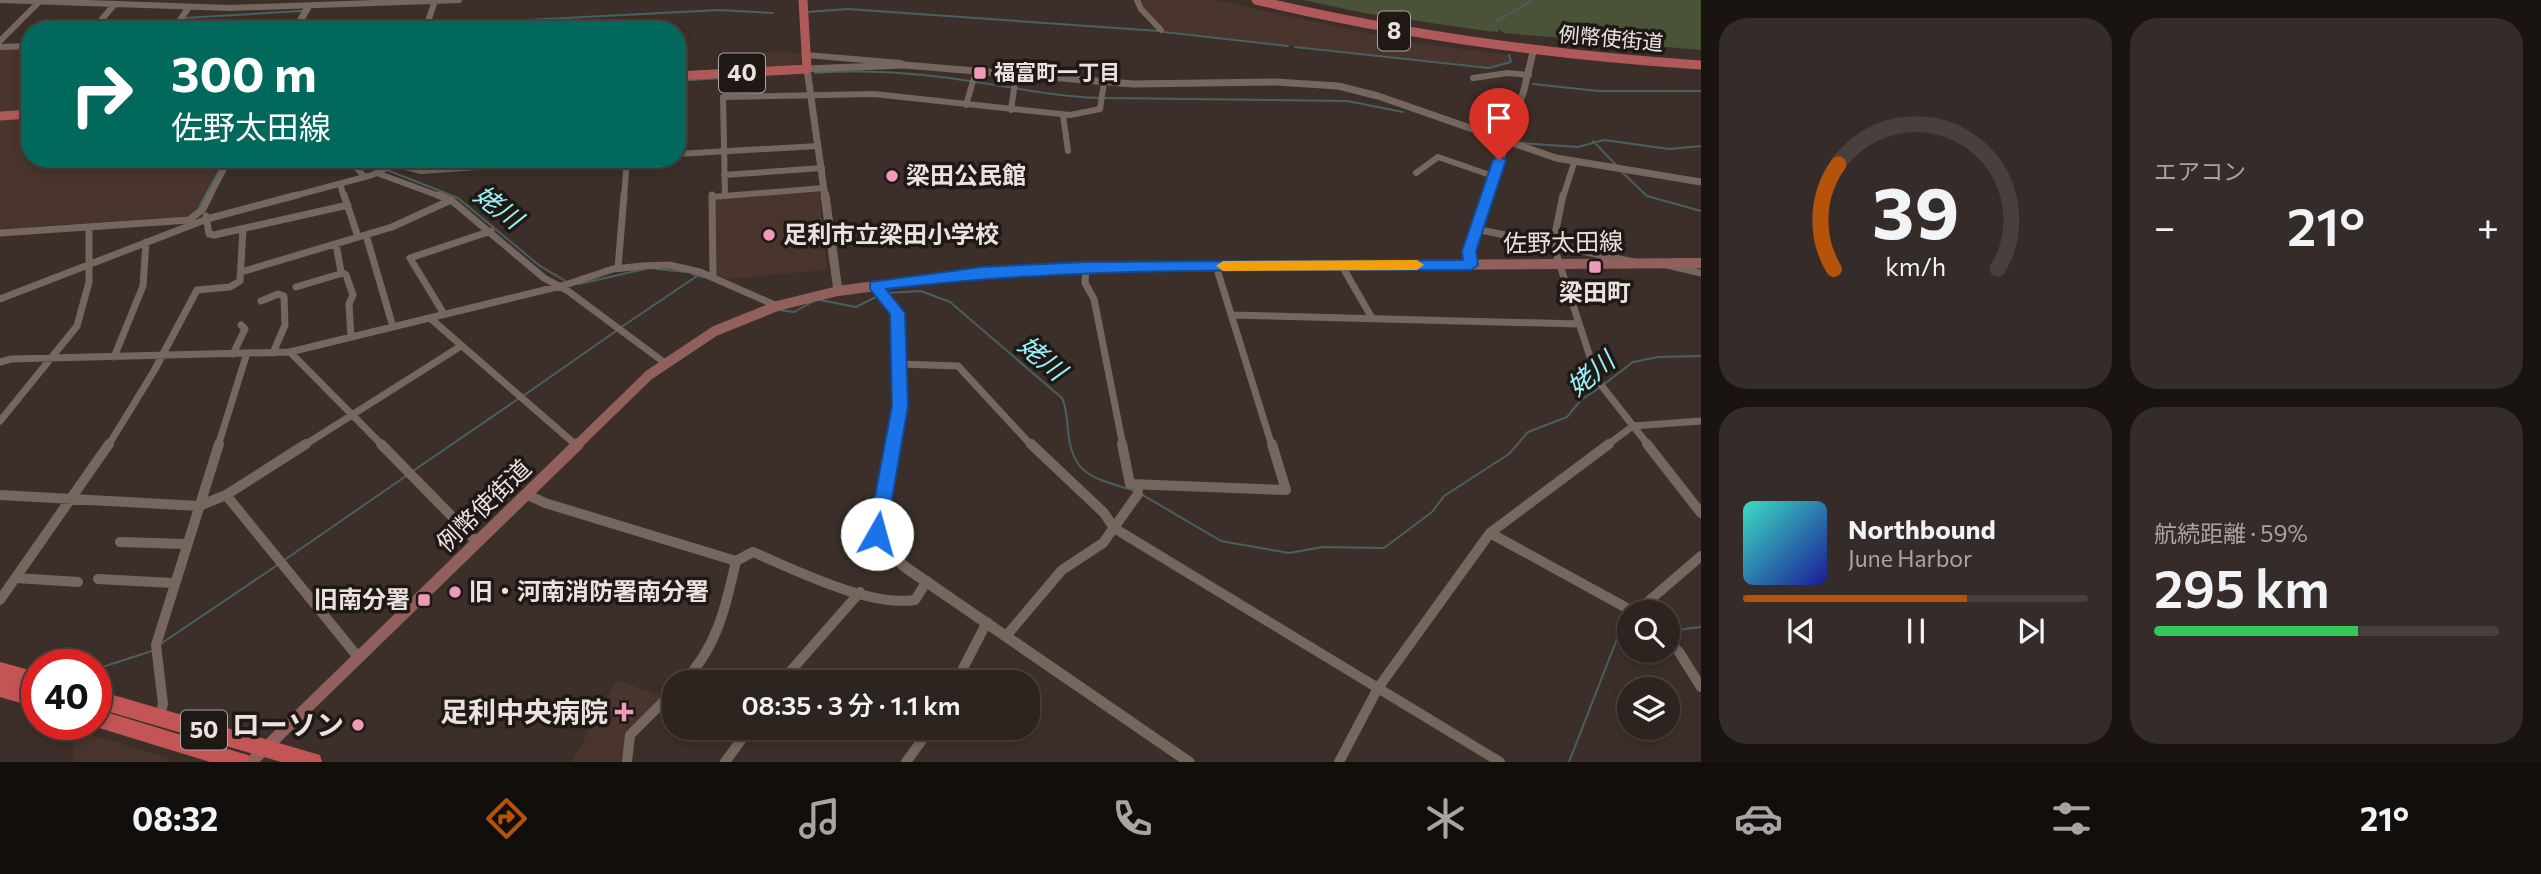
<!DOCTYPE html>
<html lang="ja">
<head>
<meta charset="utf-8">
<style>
	:root { --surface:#2d231f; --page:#352b28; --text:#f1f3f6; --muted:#a7a4a4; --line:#48403d; --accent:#b45309 }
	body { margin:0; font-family:Commissioner,"Noto Sans JP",sans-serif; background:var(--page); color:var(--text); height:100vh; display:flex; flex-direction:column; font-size:26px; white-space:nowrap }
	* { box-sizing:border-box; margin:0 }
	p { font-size:23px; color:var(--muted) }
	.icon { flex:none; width:38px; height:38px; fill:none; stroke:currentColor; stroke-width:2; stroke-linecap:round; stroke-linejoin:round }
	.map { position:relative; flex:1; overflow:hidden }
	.drawer { display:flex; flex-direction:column; gap:18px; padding:18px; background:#191311; width:840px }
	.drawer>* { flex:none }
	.top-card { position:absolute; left:21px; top:21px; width:665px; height:147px; border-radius:28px; box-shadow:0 4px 10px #0003,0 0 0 2px var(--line); background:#00695c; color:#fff; overflow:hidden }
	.fabs { position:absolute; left:1617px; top:600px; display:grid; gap:14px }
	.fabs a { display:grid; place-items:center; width:63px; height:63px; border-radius:50%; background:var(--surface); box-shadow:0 4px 10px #0003,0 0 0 2px var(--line); font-size:35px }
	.speed { position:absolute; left:21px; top:649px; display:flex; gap:14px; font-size:35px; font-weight:700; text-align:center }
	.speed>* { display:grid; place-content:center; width:91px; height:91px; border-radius:50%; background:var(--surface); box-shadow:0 4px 10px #0003,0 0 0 2px var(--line); line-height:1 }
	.speed .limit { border:10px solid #d22; background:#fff; color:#111 }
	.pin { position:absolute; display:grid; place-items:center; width:60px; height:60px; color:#fff; margin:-72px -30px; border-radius:50% 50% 50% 0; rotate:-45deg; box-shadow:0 0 7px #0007 }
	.pin .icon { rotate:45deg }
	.me { position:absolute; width:77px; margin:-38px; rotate:7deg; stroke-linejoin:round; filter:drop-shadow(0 0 5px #0008) }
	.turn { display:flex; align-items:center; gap:24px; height:147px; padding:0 35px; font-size:32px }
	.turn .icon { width:91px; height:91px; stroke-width:2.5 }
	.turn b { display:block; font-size:49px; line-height:60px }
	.big { font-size:52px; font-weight:600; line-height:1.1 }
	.drawer .widget { flex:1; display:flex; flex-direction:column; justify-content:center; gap:10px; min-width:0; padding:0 24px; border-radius:28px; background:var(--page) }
	.drawer .dial { align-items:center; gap:0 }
	.dial svg { height:182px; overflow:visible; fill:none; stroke:var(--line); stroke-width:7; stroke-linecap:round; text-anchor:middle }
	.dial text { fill:var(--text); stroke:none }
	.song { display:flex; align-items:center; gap:21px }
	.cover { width:84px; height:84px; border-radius:10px; background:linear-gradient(135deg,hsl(170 70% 55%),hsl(240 70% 35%)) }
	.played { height:7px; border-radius:4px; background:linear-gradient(90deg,var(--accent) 65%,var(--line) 65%) }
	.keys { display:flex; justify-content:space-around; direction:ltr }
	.heat { display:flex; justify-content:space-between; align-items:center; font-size:38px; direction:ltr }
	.charge { height:10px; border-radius:5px; background:linear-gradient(90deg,#34c759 59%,var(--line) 0) }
	.drawer .tiles { flex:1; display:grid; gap:18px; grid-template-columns:repeat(2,1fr) }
	.trip { position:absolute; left:662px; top:670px; width:378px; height:70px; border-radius:28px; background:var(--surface); box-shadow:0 4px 10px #0003,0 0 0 2px var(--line); font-weight:600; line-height:70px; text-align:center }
	.tab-bar { display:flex; height:112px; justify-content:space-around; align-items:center; background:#120e0c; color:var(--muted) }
	.tab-bar .icon { width:49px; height:49px }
	.tab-bar .current { color:var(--accent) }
	.tab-bar b { font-size:32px; color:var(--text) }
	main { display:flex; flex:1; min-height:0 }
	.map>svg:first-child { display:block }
	.built { fill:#49352d }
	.green { fill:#4a5237 }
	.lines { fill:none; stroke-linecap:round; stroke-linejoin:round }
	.stream { stroke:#486061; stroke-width:2 }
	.minor-far2 { stroke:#756660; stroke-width:6 }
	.minor-far1 { stroke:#756660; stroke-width:7 }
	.minor { stroke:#756660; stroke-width:10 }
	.tertiary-far2 { stroke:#756660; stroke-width:7 }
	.tertiary-far1 { stroke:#756660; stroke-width:9 }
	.tertiary { stroke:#756660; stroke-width:11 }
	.secondary-far1 { stroke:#92605c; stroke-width:10 }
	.secondary { stroke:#92605c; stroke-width:12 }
	.primary { stroke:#b05959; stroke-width:9 }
	.trunk { fill:#c45556; fill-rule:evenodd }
	.route { fill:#1a73e8; stroke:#114b97; stroke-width:2 }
	.slow { fill:#f59e0b }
	.poi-dot { fill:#ef9ab8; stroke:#1f1916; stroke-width:2.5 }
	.labels { text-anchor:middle; stroke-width:7; stroke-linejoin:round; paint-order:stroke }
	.far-street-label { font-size:21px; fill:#eae2de; stroke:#1f1916 }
	.far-poi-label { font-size:21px; font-weight:bold; fill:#eae2de; stroke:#1f1916; text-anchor:start }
	.shield { fill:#1f1916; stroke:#ada6a2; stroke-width:2 }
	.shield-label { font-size:23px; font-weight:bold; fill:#eae2de }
	.poi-label { font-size:24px; font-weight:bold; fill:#eae2de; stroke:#1f1916; text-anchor:start }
	.street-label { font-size:24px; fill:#eae2de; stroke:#1f1916 }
	.water-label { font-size:26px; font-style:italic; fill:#9beff7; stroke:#1f1916 }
	.near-poi-label { font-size:28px; font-weight:bold; fill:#eae2de; stroke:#1f1916; text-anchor:end }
</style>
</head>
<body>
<main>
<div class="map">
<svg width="1701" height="762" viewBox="0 0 1701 762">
	<rect width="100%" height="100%" fill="#3c2f29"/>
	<path class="built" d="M 1140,0 L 1215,0 L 1403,41 L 1507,55 L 1510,62 L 1492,67 L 1460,65 L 1164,31 L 1146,13 Z
		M 30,48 L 30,109 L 0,111 L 0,49 Z
		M 764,52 L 801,53 L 802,61 L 793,66 L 760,68 Z
		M 30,118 L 30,159 L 223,159 L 196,210 L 188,216 L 0,229 L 0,120 Z
		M 819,190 L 827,270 L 727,279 L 715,273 L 714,199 Z
		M 617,680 L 664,697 L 635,728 L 628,762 L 572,762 Z
		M 73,729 L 168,758 L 169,762 L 73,762 Z"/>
	<path class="green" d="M 1303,0 L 1701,0 L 1701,50 L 1504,33 L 1498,29 L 1498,32 L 1486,31 L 1364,13 Z"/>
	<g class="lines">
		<path class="stream" d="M 808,12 L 848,9 L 1159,31
			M 184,18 L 301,11
			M 1497,21 L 1533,0
			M 429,25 L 719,10 L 773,13
			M 348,30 L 423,26
			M 1164,32 L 1288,46
			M 1295,47 L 1489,68 L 1511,62 L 1509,55
			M 815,73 C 854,70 894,72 933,76 C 989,82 1043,96 1099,98
			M 677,81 L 739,77
			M 1533,84 L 1598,91 L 1701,91
			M 1105,98 L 1347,101 L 1403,112
			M 1593,141 L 1616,165
			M 1521,143 L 1578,147 L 1604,140 L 1669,149 L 1701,146
			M 376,159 L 382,166
			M 387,170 L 458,198 L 540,266 L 567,282
			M 1622,172 L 1647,196 L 1701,211
			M 199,207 L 225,159
			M 657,269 L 686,272
			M 692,274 L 703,277
			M 579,284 L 645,269
			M 886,293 L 921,291 L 950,302 L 1062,398 C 1067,409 1067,419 1068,431 C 1072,476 1094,478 1132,490
			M 820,300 L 856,307 L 880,295
			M 779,310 L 794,312 L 812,302
			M 620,328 L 697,276
			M 1603,385 L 1633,362 L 1658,357 L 1701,356
			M 523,396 L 616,331
			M 413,471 L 518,399
			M 1141,494 L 1221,541 L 1289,553 L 1323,547 L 1384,548 L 1432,512 L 1444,496 L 1509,454 L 1528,432 L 1567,417 L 1581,400 L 1599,388
			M 283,561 L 406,476
			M 1668,631 L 1701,627
			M 162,643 L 279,564
			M 96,669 L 152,651
			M 1569,762 L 1627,613"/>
		<path class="minor-far2" d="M 1,0 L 230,8 L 459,0
			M 1137,0 L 1141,9 L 1161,30
			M 93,30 L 113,6
			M 173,30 L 189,7
			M 425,30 L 435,1
			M 0,41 L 38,3
			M 0,47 L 30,46
			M 806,55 L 901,63
			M 1473,78 L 1508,73 L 1529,75
			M 966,105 L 976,71
			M 1011,110 L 1016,75
			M 1063,115 L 1068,151
			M 677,154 L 818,146
			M 348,159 L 365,177
			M 396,159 L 406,167 L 421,171 L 591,159
			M 224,167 L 255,159
			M 377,173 L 442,197
			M 1416,173 L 1438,157 L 1493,176
			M 724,175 L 822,168
			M 340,184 L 344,197
			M 725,194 L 723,97 L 874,94 L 1070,115 L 1100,109 L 1104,82
			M 209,197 L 229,159
			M 290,197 L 372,175 L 399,162
			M 624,197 L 627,159
			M 712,197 L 824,188
			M 1563,197 L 1574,163"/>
		<path class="minor-far1" d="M 344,195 L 358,237
			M 438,195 L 451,200 L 544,278 L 568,291 L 665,363
			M 712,195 L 713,276
			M 1563,195 L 1553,244 L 1594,369 L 1601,385 L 1649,446
			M 206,216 L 209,234 L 214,235 L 348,205
			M 1476,229 L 1634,262
			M 0,233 L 189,220 L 203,209 L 210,195
			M 366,235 L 393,327
			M 336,244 L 341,272 L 346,275 L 353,295 L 349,304 L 351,337
			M 1667,265 L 1701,273
			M 1216,266 L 1272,446
			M 1342,266 L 1372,318
			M 1086,267 L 1085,283 L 1094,299 L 1123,446
			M 618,268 L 624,195
			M 241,272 L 392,227 L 451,200
			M 296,287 L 343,273
			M 0,299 L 207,219 L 297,195
			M 261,301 L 278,294 L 284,296 L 285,325 L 273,353
			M 444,314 L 410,258 L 491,231
			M 1231,315 L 1579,324
			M 430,318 L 576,445
			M 290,352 L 383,446
			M 233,354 L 245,329 L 241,325
			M 114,357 L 143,286 L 146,242
			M 0,362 L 11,359 L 290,352 L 565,285 L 613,269 L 643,266 L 669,265 L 700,272 L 777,306
			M 899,364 L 958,366 L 1032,446
			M 0,421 L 77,326 L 89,282 L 89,228
			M 108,446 L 154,371 L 197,290 L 230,287 L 240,281 L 243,229
			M 218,446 L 247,353
			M 303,446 L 461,346
			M 1606,446 L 1633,426 L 1701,421"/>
		<path class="minor" d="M 381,444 L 477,542
			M 1031,444 L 1104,513 L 1114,528 L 1500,762
			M 1122,444 L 1130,484 L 1286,490 L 1272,444
			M 1647,444 L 1701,513
			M 526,494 L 545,503 L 736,561 L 753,552 C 795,570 869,607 915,600 L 927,581
			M 0,495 L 199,506 L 226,495 L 306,444
			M 226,495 L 358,657
			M 1490,533 L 1634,612
			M 120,542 L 185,544
			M 16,578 L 78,582
			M 98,579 L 173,583
			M 0,600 L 109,444
			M 1636,612 L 1701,556
			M 1007,635 L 1062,570 L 1103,543 L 1138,494 L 1137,485
			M 1668,641 L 1679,652 L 1701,687
			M 683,682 C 717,648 726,606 736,561
			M 781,682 L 860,592
			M 956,682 L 987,622
			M 160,716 L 163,704 L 156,645 L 219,444
			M 627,762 L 630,735 L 674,691
			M 725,762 L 750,728
			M 906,762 L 931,728
			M 1339,762 L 1378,688 L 1490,533 L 1609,444"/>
		<path class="tertiary-far2" d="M 295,30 L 308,7
			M 825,197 L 807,69 L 904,65 L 1133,84 L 1276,82 L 1338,86 L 1378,96 L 1556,158 L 1701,182
			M 1488,197 L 1524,90 L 1533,52"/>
		<path class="tertiary-far1" d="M 825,195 L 838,291
			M 1471,265 L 1469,251 L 1488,195
			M 875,285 L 893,305 L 898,319 L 899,414 L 892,446"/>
		<path class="tertiary" d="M 893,444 L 876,525 L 879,542 L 905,567 L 1189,762"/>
		<path class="secondary-far1" d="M 576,446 L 649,375 L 715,331 L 777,306 L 838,291 L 982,272 L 1086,267 L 1701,263"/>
		<path class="secondary" d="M 251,762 L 578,444"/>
		<path class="primary" d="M 1256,0 C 1403,35 1550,55 1701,65
			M 677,76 L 807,69 L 803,0
			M 0,116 L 30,114"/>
		<path class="trunk" d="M 0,662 L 37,672 L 37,690 L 16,684 L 37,690 L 37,708 L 0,697 Z
			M 96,690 L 313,753 L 320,755 L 322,762 L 281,762 L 96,708 Z
			M 96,709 L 241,753 L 248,755 L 250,762 L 210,762 L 96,727 L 90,724 L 96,724 Z"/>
	</g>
	<path class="route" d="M 1499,156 L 1506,160 L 1476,251 L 1478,265 L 1471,270 C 1276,271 1080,265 886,289 L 905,313 L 908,406 L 886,534 L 883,540 L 870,540 L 868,534 L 892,406 L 890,314 L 870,289 L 870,282 L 982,267 L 1086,262 L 1463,260 L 1462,251 L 1493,160 Z"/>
	<path class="slow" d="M 1417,260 L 1424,265 L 1417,270 L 1223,271 L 1216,266 L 1223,261 Z"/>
	<g class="poi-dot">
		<rect x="973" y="66" width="14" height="14" rx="3.5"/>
		<circle cx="892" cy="176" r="7"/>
		<circle cx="769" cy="235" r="7"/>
		<rect x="1588" y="260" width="14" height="14" rx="3.5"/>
		<circle cx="455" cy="592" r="7"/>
		<rect x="417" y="593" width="14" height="14" rx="3.5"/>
		<path d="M620.5 701.5h7v7h7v7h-7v7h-7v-7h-7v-7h7z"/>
		<circle cx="358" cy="725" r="7"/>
	</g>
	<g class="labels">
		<g class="far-street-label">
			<text transform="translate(1611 39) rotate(5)" y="7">例幣使街道</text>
		</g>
		<g class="far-poi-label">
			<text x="994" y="80">福富町一丁目</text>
		</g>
		<g class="shield">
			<rect x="1378" y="11.5" width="32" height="39" rx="5"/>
			<rect x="719" y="53.5" width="46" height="39" rx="5"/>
			<rect x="181" y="710.5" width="46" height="39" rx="5"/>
		</g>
		<g class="shield-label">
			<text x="1394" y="39">8</text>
			<text x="742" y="81">40</text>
			<text x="204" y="738">50</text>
		</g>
		<g class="poi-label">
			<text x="906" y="184">梁田公民館</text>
			<text x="783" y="243">足利市立梁田小学校</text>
			<text x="1595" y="301" text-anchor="middle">梁田町</text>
			<text x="469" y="600">旧・河南消防署南分署</text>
			<text x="410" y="608" text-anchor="end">旧南分署</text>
		</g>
		<g class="street-label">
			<text transform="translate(1563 243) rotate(-1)" y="8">佐野太田線</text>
			<text transform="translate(484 506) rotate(-44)" y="8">例幣使街道</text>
		</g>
		<g class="water-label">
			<text transform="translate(498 207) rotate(37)" y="9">姥川</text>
			<text transform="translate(1042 358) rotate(40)" y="9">姥川</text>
			<text transform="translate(1591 374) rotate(-40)" y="9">姥川</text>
		</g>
		<g class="near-poi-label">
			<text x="608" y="722">足利中央病院</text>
			<text x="344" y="735">ローソン</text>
		</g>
	</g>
</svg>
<div class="fabs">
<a><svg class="icon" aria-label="search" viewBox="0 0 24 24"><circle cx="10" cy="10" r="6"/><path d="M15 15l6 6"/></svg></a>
<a><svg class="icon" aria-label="layers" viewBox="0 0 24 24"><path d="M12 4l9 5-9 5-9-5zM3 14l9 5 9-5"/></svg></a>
</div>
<div class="speed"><div class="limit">40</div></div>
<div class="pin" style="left:1499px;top:160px;background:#d93025"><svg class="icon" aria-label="arrive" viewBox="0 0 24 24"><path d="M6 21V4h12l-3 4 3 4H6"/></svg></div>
<svg class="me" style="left:877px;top:534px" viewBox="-20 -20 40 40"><circle r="19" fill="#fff"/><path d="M0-13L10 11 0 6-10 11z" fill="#1a73e8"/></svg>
<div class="trip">08:35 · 3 分 · 1.1 km</div>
<div class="top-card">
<div class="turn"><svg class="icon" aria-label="right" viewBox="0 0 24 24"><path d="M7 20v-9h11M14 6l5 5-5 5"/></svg><div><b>300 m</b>佐野太田線</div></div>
</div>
</div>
<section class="drawer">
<div class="tiles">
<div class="widget dial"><svg viewBox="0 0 100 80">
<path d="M14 69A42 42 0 1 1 86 69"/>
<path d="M14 69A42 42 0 0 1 16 23" stroke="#b45309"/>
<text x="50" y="56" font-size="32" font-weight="700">39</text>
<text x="50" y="72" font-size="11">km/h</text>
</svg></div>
<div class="widget"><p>エアコン</p>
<div class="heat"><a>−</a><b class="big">21°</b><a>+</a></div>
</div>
<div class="widget">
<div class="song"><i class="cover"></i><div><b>Northbound</b><p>June Harbor</p></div></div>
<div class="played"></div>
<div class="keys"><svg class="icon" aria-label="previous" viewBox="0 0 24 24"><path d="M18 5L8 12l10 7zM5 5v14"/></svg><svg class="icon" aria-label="pause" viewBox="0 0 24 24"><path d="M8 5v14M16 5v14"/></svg><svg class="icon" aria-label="next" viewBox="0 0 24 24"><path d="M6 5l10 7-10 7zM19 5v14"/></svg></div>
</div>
<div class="widget"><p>航続距離 · 59%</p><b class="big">295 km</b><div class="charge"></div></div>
</div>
</section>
</main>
<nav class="tab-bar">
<b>08:32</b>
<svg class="icon current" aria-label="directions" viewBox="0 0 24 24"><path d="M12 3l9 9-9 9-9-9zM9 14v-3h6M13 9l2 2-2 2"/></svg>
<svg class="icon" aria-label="music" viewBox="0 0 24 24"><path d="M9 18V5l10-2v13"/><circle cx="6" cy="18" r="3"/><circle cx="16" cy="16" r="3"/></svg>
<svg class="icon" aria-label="phone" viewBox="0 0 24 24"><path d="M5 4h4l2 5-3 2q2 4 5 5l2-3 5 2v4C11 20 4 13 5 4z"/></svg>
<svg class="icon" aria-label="climate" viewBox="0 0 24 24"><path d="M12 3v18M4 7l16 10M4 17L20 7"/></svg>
<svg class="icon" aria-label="car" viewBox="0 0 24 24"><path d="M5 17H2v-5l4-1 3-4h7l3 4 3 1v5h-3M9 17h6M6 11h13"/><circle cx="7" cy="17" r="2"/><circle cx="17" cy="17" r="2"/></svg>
<svg class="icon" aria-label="filters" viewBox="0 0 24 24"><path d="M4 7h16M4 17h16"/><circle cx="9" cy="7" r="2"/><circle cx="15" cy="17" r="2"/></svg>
<b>21°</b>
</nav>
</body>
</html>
